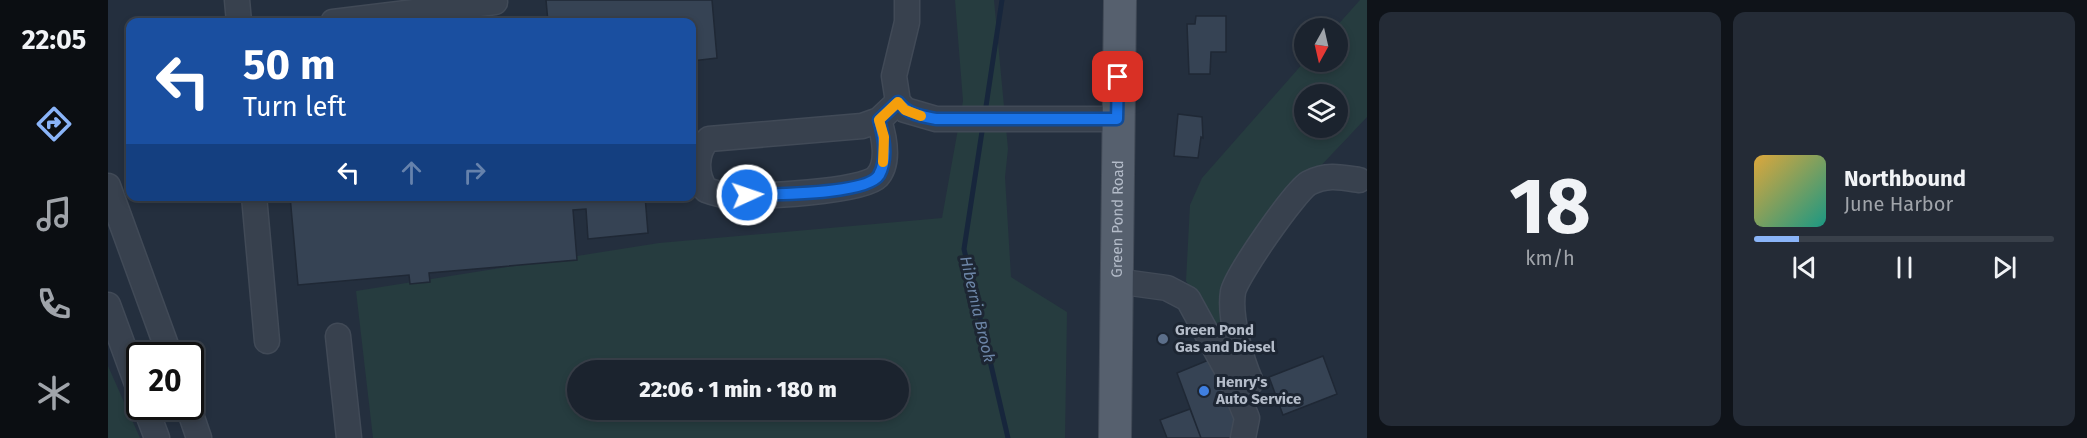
<!DOCTYPE html>
<html lang="en">
<head>
<meta charset="utf-8">
<style>
	:root { --surface:#1b232e; --page:#242b36; --text:#f1f3f6; --muted:#a0a4aa; --line:#39404a; --accent:#8ab4f8 }
	body { margin:0; font-family:"Fira Sans",sans-serif; background:var(--page); color:var(--text); height:100vh; display:flex; flex-direction:column; font-size:22px; white-space:nowrap }
	* { box-sizing:border-box; margin:0 }
	p { font-size:20px; color:var(--muted) }
	.icon { flex:none; width:33px; height:33px; fill:none; stroke:currentColor; stroke-width:2; stroke-linecap:round; stroke-linejoin:round }
	.map { position:relative; flex:1; overflow:hidden }
	.side { display:flex; flex-direction:column; gap:12px; padding:12px; background:#0f1319; width:720px }
	.side>* { flex:none }
	.guide { position:absolute; left:18px; top:18px; width:570px; height:183px; border-radius:12px; box-shadow:0 3px 9px #0003,0 0 0 2px var(--line); background:#1a4fa0; color:#fff; overflow:hidden }
	.needle { width:39px; rotate:188deg }
	.buttons { position:absolute; left:1186px; top:18px; display:grid; gap:12px }
	.buttons a { display:grid; place-items:center; width:54px; height:54px; border-radius:50%; background:var(--surface); box-shadow:0 3px 9px #0003,0 0 0 2px var(--line); font-size:30px }
	.speed { position:absolute; left:18px; top:342px; display:flex; gap:12px; font-size:30px; font-weight:700; text-align:center }
	.speed>* { display:grid; place-content:center; width:78px; height:78px; border-radius:50%; background:var(--surface); box-shadow:0 3px 9px #0003,0 0 0 2px var(--line); line-height:1 }
	.speed .limit { border:3px solid #111; border-radius:9px; background:#fff; color:#111 }
	.pin { position:absolute; display:grid; place-items:center; width:51px; height:51px; color:#fff; margin:-26px; border-radius:12px; box-shadow:0 3px 9px #0006 }
	.me { position:absolute; width:66px; margin:-33px; rotate:87deg; stroke-linejoin:round; filter:drop-shadow(0 0 4px #0008) }
	.turn { display:flex; align-items:center; gap:21px; height:126px; padding:0 18px; font-size:27px }
	.turn .icon { width:78px; height:78px; stroke-width:2.5 }
	.turn b { display:block; font-size:42px; line-height:51px }
	.lanes { display:flex; align-items:center; height:57px; padding:0 18px; background:#0003; justify-content:center; gap:30px; direction:ltr }
	.lanes .off { opacity:.35 }
	.side .widget { flex:1; display:flex; flex-direction:column; justify-content:center; gap:9px; min-width:0; padding:0 21px; border-radius:12px; background:var(--page) }
	.side .dial { align-items:center; gap:0 }
	.dial b { font-size:78px; line-height:1 }
	.song { display:flex; align-items:center; gap:18px }
	.cover { width:72px; height:72px; border-radius:9px; background:linear-gradient(135deg,hsl(40 70% 55%),hsl(170 70% 35%)) }
	.played { height:6px; border-radius:3px; background:linear-gradient(90deg,var(--accent) 15%,var(--line) 15%) }
	.keys { display:flex; justify-content:space-around; direction:ltr }
	.side .tiles { flex:1; display:grid; gap:12px; grid-template-columns:repeat(2,1fr) }
	.trip { position:absolute; left:459px; top:360px; width:342px; height:60px; border-radius:30px; background:var(--surface); box-shadow:0 3px 9px #0003,0 0 0 2px var(--line); font-weight:800; line-height:60px; text-align:center }
	main { display:flex; flex:1; min-height:0 }
	.dock { display:flex; flex-direction:column; width:108px; justify-content:space-around; align-items:center; background:#0b0e12; color:var(--muted) }
	.dock .icon { width:42px; height:42px }
	.dock .active { color:var(--accent) }
	.dock b { font-size:27px; color:var(--text) }
	.map>svg:first-child { display:block }
	.green { fill:#263c3f; fill-rule:evenodd }
	.lines { fill:none; stroke-linecap:round; stroke-linejoin:round }
	.stream { stroke:#17263c; stroke-width:5 }
	.building { fill:#364354; stroke:#1f2835; stroke-width:1.5 }
	.minor-casing { stroke:#414a57; stroke-width:27 }
	.major-casing { stroke:#414a57; stroke-width:34 }
	.minor { stroke:#38414e; stroke-width:24 }
	.major { stroke:#56606e; stroke-width:32 }
	.route-casing { stroke:#114b97; stroke-width:15 }
	.route { stroke:#1a73e8; stroke-width:10 }
	.slow { stroke:#f59e0b; stroke-width:10 }
	.service-dot { fill:#5c6f8a; stroke:#1d2633; stroke-width:2 }
	.shop-dot { fill:#3f7fe0; stroke:#1d2633; stroke-width:2 }
	.labels { text-anchor:middle; stroke-width:6; stroke-linejoin:round; paint-order:stroke }
	.street-label { font-size:15px; fill:#b4bcc9; stroke:#1d2633 }
	.poi-label { font-size:15px; font-weight:bold; fill:#b4bcc9; stroke:#1d2633; text-anchor:start }
	.water-label { font-size:16px; font-style:italic; fill:#6d86a8; stroke:#1d2633 }
</style>
</head>
<body>
<main>
<nav class="dock">
<b>22:05</b>
<svg class="icon active" aria-label="directions" viewBox="0 0 24 24"><path d="M12 3l9 9-9 9-9-9zM9 14v-3h6M13 9l2 2-2 2"/></svg>
<svg class="icon" aria-label="music" viewBox="0 0 24 24"><path d="M9 18V5l10-2v13"/><circle cx="6" cy="18" r="3"/><circle cx="16" cy="16" r="3"/></svg>
<svg class="icon" aria-label="phone" viewBox="0 0 24 24"><path d="M5 4h4l2 5-3 2q2 4 5 5l2-3 5 2v4C11 20 4 13 5 4z"/></svg>
<svg class="icon" aria-label="climate" viewBox="0 0 24 24"><path d="M12 3v18M4 7l16 10M4 17L20 7"/></svg>
</nav>
<div class="map">
<svg width="1259" height="438" viewBox="0 0 1259 438">
	<rect width="100%" height="100%" fill="#242f3e"/>
	<path class="green" d="M 847,0 L 886,0 L 900,149 L 897,177 L 903,277 L 959,312 L 957,438 L 265,438 L 248,291 L 551,243 L 834,218 L 855,101 ZM 470,370 L 790,370 L 790,410 L 470,410 Z
		M 1252,0 L 1259,0 L 1259,117 L 1133,250 L 1127,361 L 1078,281 L 1082,205 L 1094,178 L 1197,61 L 1230,62 L 1230,28 L 1227,28 ZM 1197,94 L 1230,94 L 1230,128 L 1197,128 Z
		M 0,366 L 32,438 L 0,438 Z"/>
	<g class="lines">
		<path class="stream" d="M 877,113 L 894,0
			M 875,125 L 856,249 L 900,438"/>
	</g>
	<path class="building" d="M 438,0 L 604,0 L 609,58 L 584,61 L 584,22 L 440,22 Z
		M 1088,16 L 1118,16 L 1118,52 L 1103,52 L 1102,74 L 1081,74 L 1079,24 L 1087,24 Z
		M 1070,114 L 1094,117 L 1095,138 L 1093,137 L 1090,158 L 1066,156 Z
		M 182,196 L 537,196 L 540,233 L 480,239 L 478,209 L 465,210 L 469,260 L 321,273 L 322,282 L 302,284 L 301,275 L 190,285 Z
		M 1215,356 L 1229,394 L 1175,415 L 1161,377 Z
		M 1103,359 L 1130,425 L 1126,438 L 1093,438 L 1069,373 Z
		M 1082,409 L 1093,438 L 1059,438 L 1052,420 Z
		M 544,410 L 651,410 L 651,417 L 544,421 Z"/>
	<g class="lines">
		<g class="minor-casing">
			<path id="minor" d="M 129,0 L 131,22
				M 799,0 L 799,22 L 786,76 L 790,102 L 797,110 L 828,119 L 1009,119
				M 225,22 L 387,2 L 386,0
				M 771,120 C 776,136 782,163 769,177 C 756,192 647,197 624,196 C 615,195 606,193 598,190 C 587,175 587,151 601,139 L 754,126 L 771,120 L 790,102
				M 0,186 L 62,356
				M 146,196 L 159,341
				M 1008,281 L 1059,288 L 1080,299 L 1121,374 L 1139,418 L 1135,438
				M 0,305 L 32,392
				M 230,336 L 241,438
				M 1130,397 L 1143,382 C 1133,360 1121,316 1125,292 C 1128,276 1187,191 1201,183 C 1219,174 1232,177 1251,180
				M 37,406 L 49,438
				M 80,406 L 91,438"/>
		</g>
		<g class="major-casing">
			<g id="major">
				<path id="s1" d="M 1007,438 L 1012,0"/>
			</g>
		</g>
		<use href="#minor" class="minor"/>
		<use href="#major" class="major"/>
	</g>
	<g class="lines">
		<g class="route-casing">
			<path id="route" d="M 639,195 C 663,194 759,195 771,175 C 780,159 776,137 771,120 L 790,102 C 801,115 813,116 828,119 L 1009,119 L 1010,77"/>
		</g>
		<use href="#route" class="route"/>
		<path class="slow" d="M 775,162 L 776,137 L 771,120 L 790,102 L 797,110 L 813,116"/>
	</g>
	<circle class="service-dot" cx="1055" cy="339" r="6"/>
	<circle class="shop-dot" cx="1096" cy="391" r="6"/>
	<g class="labels">
		<g class="street-label">
			<text dy="5" stroke="none"><textPath href="#s1" startOffset="219">Green Pond Road</textPath></text>
		</g>
		<g class="poi-label">
			<text x="1067" y="335">Green Pond<tspan x="1067" dy="17">Gas and Diesel</tspan></text>
			<text x="1108" y="387">Henry's<tspan x="1108" dy="17">Auto Service</tspan></text>
		</g>
		<g class="water-label">
			<text transform="translate(870 309) rotate(77)" y="6">Hibernia Brook</text>
		</g>
	</g>
</svg>
<div class="buttons">
<a><svg class="needle" viewBox="-14 -14 28 28"><path d="M0-13l5 13h-10z" fill="#e53935"/><path d="M0 13l5-13h-10z" fill="#a0a4aa"/></svg></a>
<a><svg class="icon" aria-label="layers" viewBox="0 0 24 24"><path d="M12 4l9 5-9 5-9-5zM3 14l9 5 9-5"/></svg></a>
</div>
<div class="speed"><div class="limit">20</div></div>
<div class="pin" style="left:1010px;top:77px;background:#d93025"><svg class="icon" aria-label="arrive" viewBox="0 0 24 24"><path d="M6 21V4h12l-3 4 3 4H6"/></svg></div>
<svg class="me" style="left:639px;top:195px" viewBox="-20 -20 40 40"><circle r="17" fill="#1a73e8" stroke="#fff" stroke-width="3"/><path d="M0-11L8 9 0 5-8 9z" fill="#fff"/></svg>
<div class="trip">22:06 · 1 min · 180 m</div>
<div class="guide">
<div class="turn"><svg class="icon" aria-label="left" viewBox="0 0 24 24"><path d="M17 20v-9H6M10 6l-5 5 5 5"/></svg><div><b>50 m</b>Turn left</div></div>
<div class="lanes"><svg class="icon" aria-label="left" viewBox="0 0 24 24"><path d="M17 20v-9H6M10 6l-5 5 5 5"/></svg><svg class="icon off" aria-label="ahead" viewBox="0 0 24 24"><path d="M12 20V5M6 11l6-6 6 6"/></svg><svg class="icon off" aria-label="right" viewBox="0 0 24 24"><path d="M7 20v-9h11M14 6l5 5-5 5"/></svg></div>
</div>
</div>
<section class="side">
<div class="tiles">
<div class="widget dial"><b>18</b><p>km/h</p></div>
<div class="widget">
<div class="song"><i class="cover"></i><div><b>Northbound</b><p>June Harbor</p></div></div>
<div class="played"></div>
<div class="keys"><svg class="icon" aria-label="previous" viewBox="0 0 24 24"><path d="M18 5L8 12l10 7zM5 5v14"/></svg><svg class="icon" aria-label="pause" viewBox="0 0 24 24"><path d="M8 5v14M16 5v14"/></svg><svg class="icon" aria-label="next" viewBox="0 0 24 24"><path d="M6 5l10 7-10 7zM19 5v14"/></svg></div>
</div>
</div>
</section>
</main>
</body>
</html>
